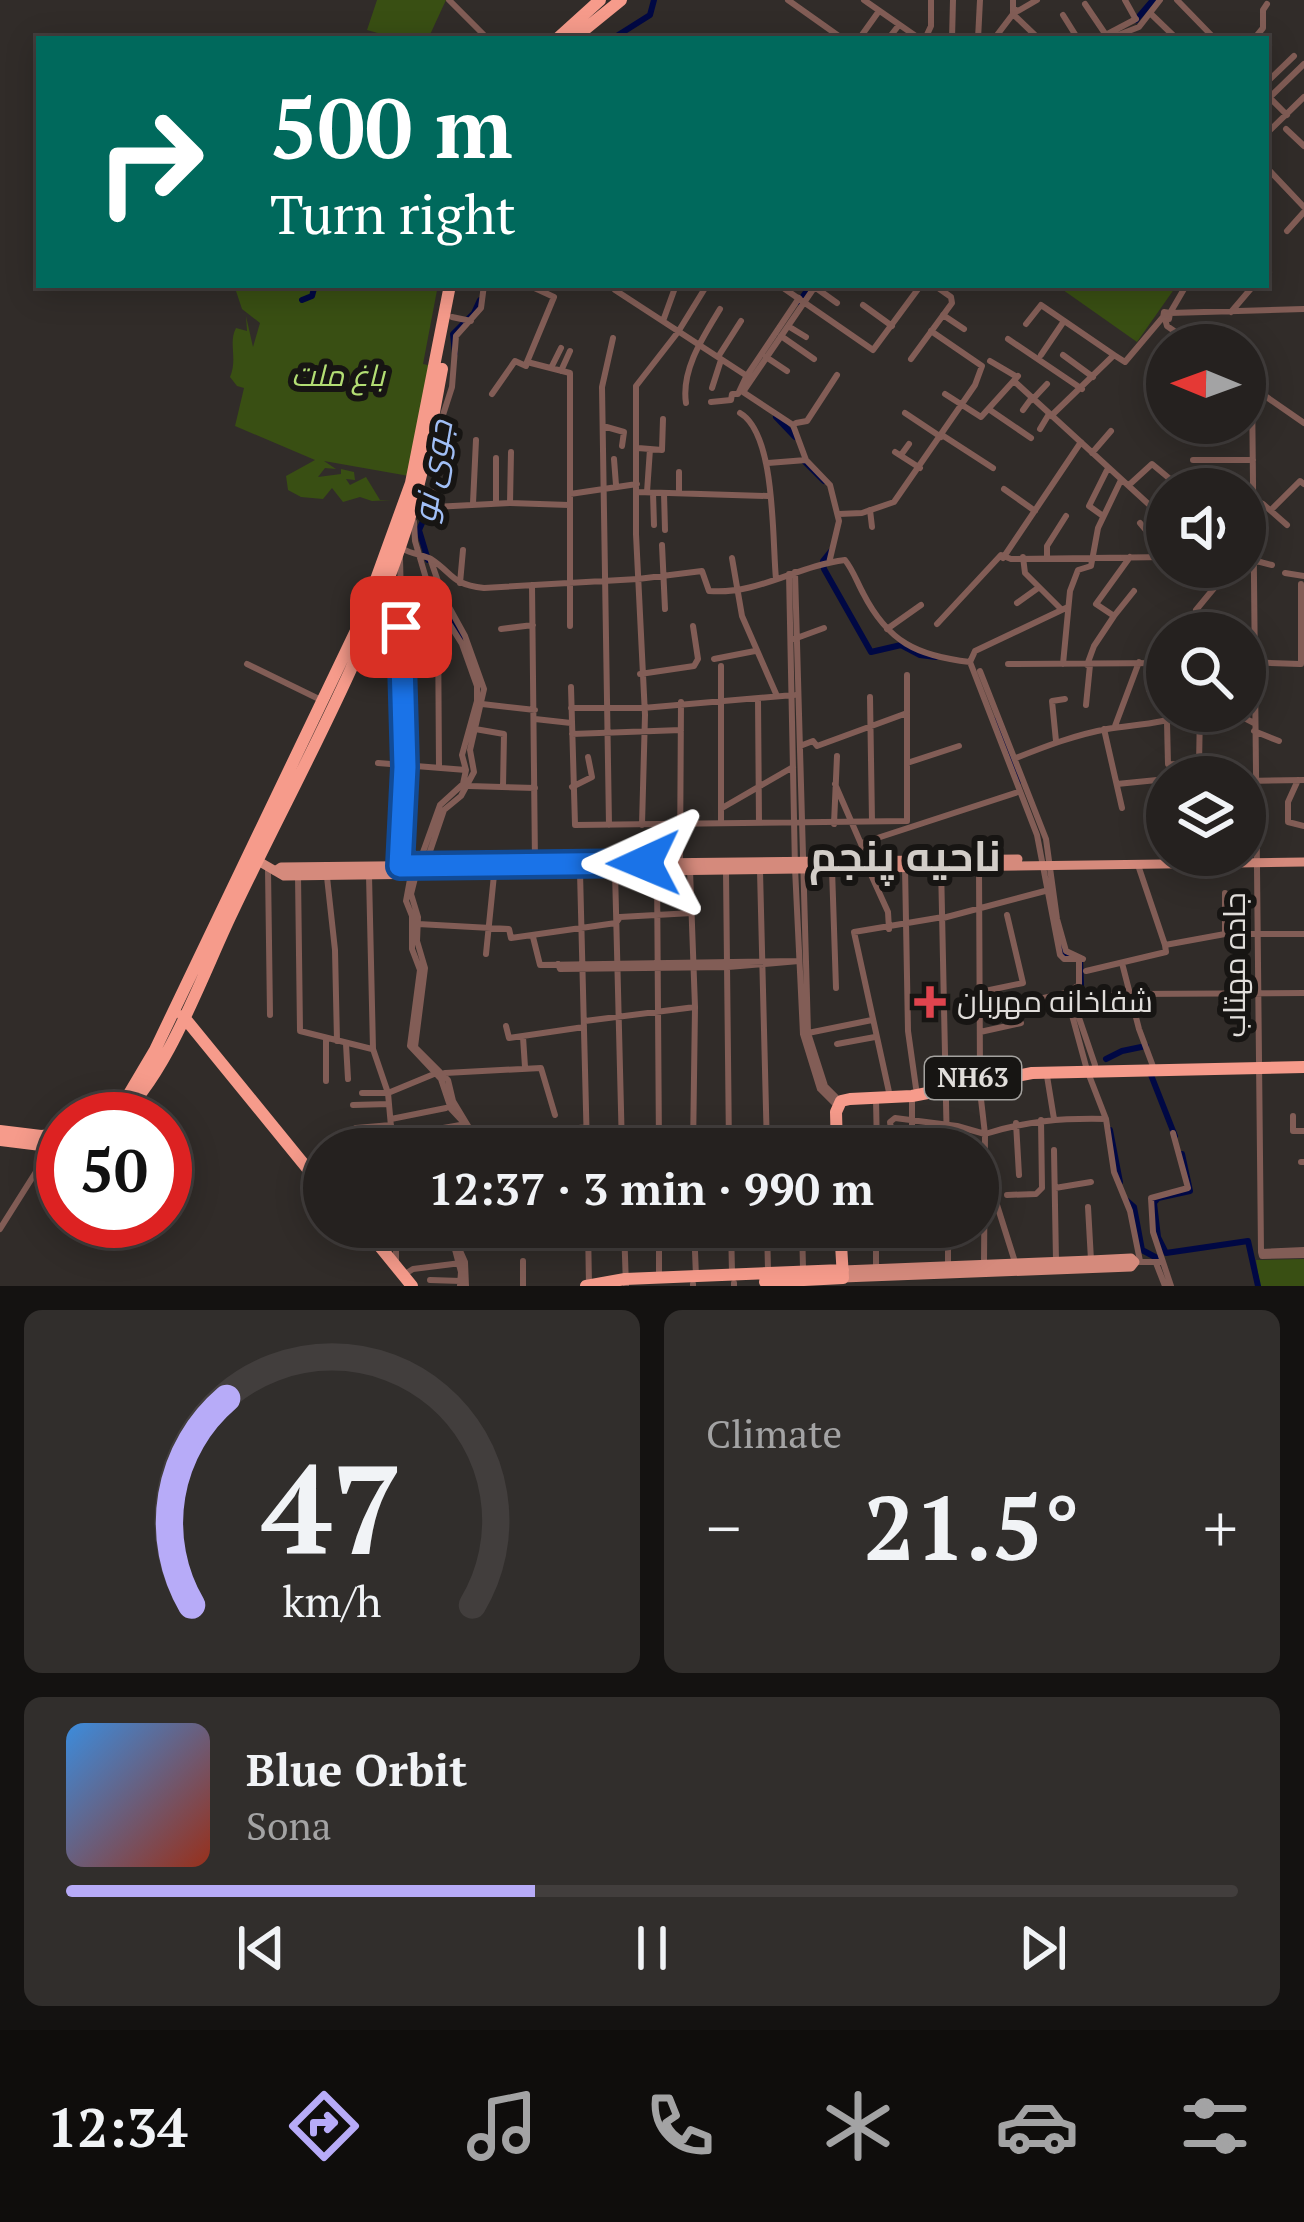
<!DOCTYPE html>
<html lang="en">
<head>
<meta charset="utf-8">
<style>
	:root { --surface:#25211f; --page:#312e2c; --text:#f1f3f6; --muted:#a3a3a4; --line:#423e3d; --accent:#b7abf8 }
	body { margin:0; font-family:"PT Serif",Cairo,serif; background:var(--page); color:var(--text); height:100vh; display:flex; flex-direction:column; font-size:45px; white-space:nowrap }
	* { box-sizing:border-box; margin:0 }
	p { font-size:39px; color:var(--muted) }
	.icon { flex:none; width:66px; height:66px; fill:none; stroke:currentColor; stroke-width:2; stroke-linecap:round; stroke-linejoin:round }
	.map { position:relative; height:1286px; overflow:hidden }
	.drawer { display:flex; flex-direction:column; gap:24px; padding:24px; background:#141211; flex:1 }
	.drawer>* { flex:none }
	.guide { position:absolute; left:36px; top:36px; width:1233px; height:252px; border-radius:0px; box-shadow:0 6px 30px #0003,0 0 0 3px var(--line); background:#00695c; color:#fff; overflow:hidden }
	.needle { width:78px; rotate:271deg }
	.buttons { position:absolute; left:1146px; top:324px; display:grid; gap:24px }
	.buttons a { display:grid; place-items:center; width:120px; height:120px; border-radius:50%; background:var(--surface); box-shadow:0 6px 30px #0003,0 0 0 3px var(--line); font-size:60px }
	.speed { position:absolute; left:36px; top:1092px; display:flex; gap:24px; font-size:60px; font-weight:700; text-align:center }
	.speed>* { display:grid; place-content:center; width:156px; height:156px; border-radius:50%; background:var(--surface); box-shadow:0 6px 30px #0003,0 0 0 3px var(--line); line-height:1 }
	.speed .limit { border:18px solid #d22; background:#fff; color:#111 }
	.pin { position:absolute; display:grid; place-items:center; width:102px; height:102px; color:#fff; margin:-51px; border-radius:24px; box-shadow:0 6px 18px #0006 }
	.me { position:absolute; width:132px; margin:-66px; rotate:269deg; stroke-linejoin:round; filter:drop-shadow(0 0 9px #0008) }
	.turn { display:flex; align-items:center; gap:42px; height:252px; padding:0 36px; font-size:54px }
	.turn .icon { width:156px; height:156px; stroke-width:2.5 }
	.turn b { display:block; font-size:84px; line-height:102px }
	.big { font-size:90px; font-weight:600; line-height:1.1 }
	.drawer .card { flex:1; display:flex; flex-direction:column; justify-content:center; gap:18px; min-width:0; padding:0 42px; border-radius:18px; background:var(--page) }
	.drawer .dial { align-items:center; gap:0 }
	.dial svg { height:312px; overflow:visible; fill:none; stroke:var(--line); stroke-width:7; stroke-linecap:round; text-anchor:middle }
	.dial text { fill:var(--text); stroke:none }
	.song { display:flex; align-items:center; gap:36px }
	.cover { width:144px; height:144px; border-radius:18px; background:linear-gradient(135deg,hsl(210 70% 55%),hsl(10 70% 35%)) }
	.played { height:12px; border-radius:6px; background:linear-gradient(90deg,var(--accent) 40%,var(--line) 40%) }
	.keys { display:flex; justify-content:space-around; direction:ltr }
	.heat { display:flex; justify-content:space-between; align-items:center; font-size:66px; direction:ltr }
	.drawer .tiles { flex:1; display:grid; gap:24px; grid-template-columns:1fr 1fr }
	.card:last-child { grid-column:span 2 }
	.trip { position:absolute; left:303px; top:1128px; width:696px; height:120px; border-radius:60px; background:var(--surface); box-shadow:0 6px 30px #0003,0 0 0 3px var(--line); font-weight:600; line-height:120px; text-align:center }
	.dock { display:flex; height:192px; justify-content:space-around; align-items:center; background:#0f0d0c; color:var(--muted) }
	.dock .icon { width:84px; height:84px }
	.dock .on { color:var(--accent) }
	.dock b { font-size:54px; color:var(--text) }
	.map>svg:first-child { display:block }
	.green { fill:#394f13 }
	.lines { fill:none; stroke-linecap:round; stroke-linejoin:round }
	.canal { stroke:#000844; stroke-width:6 }
	.minor { stroke:#825d56; stroke-width:6 }
	.major { stroke:#d58a7c; stroke-width:9 }
	.highway { stroke:#f69b8b; stroke-width:12 }
	.route-casing { stroke:#114b97; stroke-width:30 }
	.route { stroke:#1a73e8; stroke-width:21 }
	.health-dot { fill:#e0444e; stroke:#171513; stroke-width:4.5 }
	.labels { text-anchor:middle; stroke-width:12; stroke-linejoin:round; paint-order:stroke }
	.shield { fill:#171513; stroke:#a4a29f; stroke-width:3 }
	.shield-label { font-size:27px; font-weight:bold; fill:#e1dedb }
	.park-label { font-size:30px; font-style:italic; fill:#b3de74; stroke:#171513 }
	.street-label { font-size:30px; fill:#e1dedb; stroke:#171513 }
	.poi-label { font-size:30px; fill:#e1dedb; stroke:#171513; text-anchor:start }
	.water-label { font-size:33px; font-style:italic; fill:#a1bff6; stroke:#171513 }
	.district-label { font-size:42px; font-weight:bold; fill:#d2cdc8; stroke:#171513 }
</style>
</head>
<body>
<div class="map">
<svg width="1304" height="1286" viewBox="0 0 1304 1286">
	<rect width="100%" height="100%" fill="#312c29"/>
	<path class="green" d="M 377,0 L 446,0 L 428,39 L 399,39 L 367,30 Z
		M 234,285 L 438,285 L 423,364 L 433,366 L 409,476 L 324,461 L 336,469 L 325,468 L 318,477 L 341,474 L 341,469 L 354,472 L 355,480 L 346,479 L 350,485 L 366,477 L 380,500 L 392,500 L 372,501 L 360,497 L 343,502 L 332,488 L 323,499 L 301,497 L 288,490 L 286,476 L 315,460 L 235,426 L 244,388 L 237,386 L 230,377 C 238,358 228,343 236,328 L 247,331 L 246,316 L 253,347 L 260,323 L 242,309 Z
		M 1056,285 L 1177,285 L 1137,342 Z
		M 1304,1259 L 1304,1286 L 1260,1286 L 1256,1260 Z"/>
	<g class="lines">
		<path class="canal" d="M 1136,20 L 1153,0
			M 612,39 L 650,15 L 654,0
			M 302,300 L 312,296 L 315,285
			M 799,302 L 811,285
			M 455,353 L 453,334 L 474,313 L 480,300
			M 776,417 L 795,437
			M 804,461 L 824,481
			M 434,463 L 435,435
			M 831,551 L 823,561 L 824,569 L 871,652 L 901,645 L 920,655 L 936,657
			M 428,560 L 419,530 L 432,500
			M 448,611 L 461,637
			M 996,720 L 1019,781
			M 1059,942 L 1067,958 L 1080,958 L 1081,985
			M 1106,1059 L 1122,1051 L 1146,1046
			M 1151,1075 L 1175,1136
			M 1110,1130 L 1120,1182
			M 1182,1154 L 1190,1191 L 1158,1198 L 1154,1203 L 1158,1237 L 1166,1253 L 1248,1241 L 1258,1286
			M 1126,1200 L 1134,1207 L 1142,1250 L 1157,1258"/>
		<path class="minor" d="M 449,0 L 488,39
			M 788,0 L 843,39
			M 864,0 L 920,39
			M 1125,0 L 1135,18
			M 1177,0 L 1215,39
			M 1085,4 L 1106,35
			M 1014,9 L 1018,11 L 1037,0
			M 1150,13 L 1177,39
			M 1013,14 L 1039,39
			M 1063,15 L 1078,39
			M 859,39 L 879,11
			M 888,39 L 899,25
			M 925,39 L 931,26 L 931,0
			M 952,39 L 953,0
			M 978,39 L 980,0
			M 994,39 L 1013,14 L 1013,0
			M 1098,39 L 1136,19
			M 1108,39 L 1139,27 L 1160,0
			M 1254,39 L 1263,28 L 1263,10 L 1267,4
			M 1266,48 L 1269,45
			M 1266,83 L 1294,56
			M 1266,94 L 1287,115
			M 1269,98 L 1304,64
			M 1286,129 L 1304,146
			M 1266,134 L 1304,97
			M 1266,167 L 1304,207
			M 1287,231 L 1304,212
			M 1266,274 L 1269,272
			M 528,285 L 554,297 L 527,362 L 570,373 L 570,626
			M 779,285 L 873,350 L 921,285
			M 816,285 L 743,392 L 793,425 L 806,460 L 830,485 L 839,521 L 829,563
			M 1182,285 L 1184,289 L 1170,313 L 1304,309
			M 816,288 L 837,303
			M 615,290 L 750,378
			M 863,305 L 892,326
			M 1164,312 L 1170,313 L 1169,319 L 1163,318 Z
			M 1231,312 L 1254,285
			M 943,315 L 964,329
			M 452,317 L 471,321
			M 1165,319 L 1167,326 L 1194,345
			M 663,321 L 676,285
			M 1026,324 L 1041,305 L 1114,355
			M 788,326 L 806,337
			M 781,336 L 814,359
			M 1008,339 L 1082,389
			M 1041,355 L 1064,321
			M 1063,355 L 1093,377
			M 718,357 L 741,321
			M 766,357 L 787,371
			M 911,359 L 952,303 L 951,297 L 934,285
			M 990,361 L 1017,377
			M 551,368 L 561,348
			M 561,371 L 570,351
			M 1014,381 L 1167,521
			M 1245,382 L 1304,423
			M 1252,387 L 1261,1252 L 1262,1256 L 1304,1255
			M 712,388 L 721,360
			M 492,394 L 515,361 L 526,366
			M 945,394 L 981,417 L 1018,376
			M 1032,400 L 1047,384
			M 711,402 L 731,400 L 732,394 L 738,394 L 746,377 L 799,298
			M 686,403 C 681,370 703,337 720,309
			M 990,410 L 1031,438
			M 1023,410 L 1031,399
			M 740,413 C 776,434 772,538 776,579
			M 905,413 L 941,437
			M 1051,416 L 1114,355 L 1125,362 L 1163,317
			M 796,423 L 807,421 L 837,375
			M 603,426 L 624,432 L 622,446
			M 1040,429 L 1049,414
			M 942,435 L 993,468
			M 638,448 L 662,450 L 663,419
			M 895,452 L 920,468
			M 1092,453 L 1111,431
			M 901,455 L 909,444
			M 614,459 L 616,485
			M 1193,460 L 1253,460
			M 768,463 L 806,460
			M 679,472 L 679,492
			M 1129,485 L 1152,464 L 1182,489
			M 1004,489 L 1035,511
			M 637,492 L 768,496
			M 647,492 L 650,449
			M 653,493 L 654,525
			M 664,493 L 665,530
			M 570,494 L 637,484
			M 415,497 L 434,507 L 510,503 L 569,505
			M 1252,499 L 1263,504 L 1287,525
			M 496,502 L 496,458
			M 473,503 L 476,440
			M 510,503 L 511,452
			M 434,507 L 440,424 L 452,387 L 456,336 L 481,308 L 484,285
			M 1153,508 L 1167,496
			M 870,510 L 872,527
			M 1271,510 L 1300,481 L 1304,484
			M 839,514 L 862,513 L 894,502 L 975,385 L 982,366 L 931,331
			M 1103,516 L 1089,506 L 1108,468
			M 414,522 L 415,541 L 438,619 L 439,767
			M 1140,523 L 1167,555
			M 662,545 L 665,609
			M 403,549 C 412,554 423,555 431,559 C 454,574 450,584 484,588 L 638,579 L 702,571 L 709,591 C 758,595 796,566 845,560 C 853,570 857,582 863,593 C 888,642 917,656 970,662
			M 1023,557 L 1025,573 L 1061,609
			M 1047,557 L 1047,546 L 1066,516
			M 1130,557 L 1096,604 L 1114,616 L 1134,591
			M 732,558 L 742,616 L 777,696
			M 1003,558 L 1081,442
			M 1245,558 L 1272,565
			M 795,572 L 808,1033 L 825,1086 L 838,1099
			M 1285,573 L 1304,576
			M 789,574 L 795,868 L 803,1034 L 820,1089 L 837,1106
			M 460,583 L 463,550
			M 1301,584 L 1301,664
			M 532,585 L 535,863
			M 1017,603 L 1038,588
			M 1196,610 L 1215,587 L 1211,579 L 1197,567
			M 937,624 L 1001,555 L 1011,559 L 1167,557
			M 501,629 L 533,625
			M 887,629 L 921,605
			M 794,639 L 824,628
			M 714,659 L 755,651
			M 970,662 L 1037,835 L 1060,955 L 1064,959 L 1079,959 L 1079,985 L 1066,993 L 1087,1070 L 1106,1119 L 1114,1172 L 1130,1211 L 1140,1261
			M 970,662 L 975,651 L 1068,607
			M 1245,662 L 1300,664
			M 247,664 L 321,700
			M 1008,664 L 1167,663
			M 1063,664 L 1070,591 L 1078,570 L 1091,566 L 1098,528 L 1121,480
			M 1087,665 L 1094,646 L 1114,616
			M 721,666 L 721,822
			M 980,671 L 1046,839 L 1057,919 L 1066,951 L 1083,959
			M 640,674 L 694,666 L 698,659 L 693,626
			M 907,675 L 907,821
			M 571,687 L 575,825 L 907,821
			M 1149,690 L 1158,663
			M 870,697 L 872,821
			M 758,699 L 759,823
			M 482,704 L 535,710
			M 1086,705 L 1090,665
			M 571,708 L 643,708 L 794,695
			M 1231,711 L 1254,723
			M 535,719 L 571,723
			M 1167,722 L 1168,764 L 1204,765 L 1207,777
			M 1115,726 L 1139,662
			M 475,729 L 504,734 L 503,787
			M 1104,729 L 1122,808
			M 1254,731 L 1279,741
			M 572,734 L 681,730
			M 1056,741 L 1052,701 L 1065,699
			M 800,746 L 813,741 L 817,746 L 907,713
			M 1016,758 C 1046,746 1075,735 1107,729 C 1136,724 1164,725 1191,711
			M 378,763 L 466,770
			M 907,763 L 959,746
			M 1199,765 L 1200,711
			M 1298,780 L 1288,802 L 1288,822 L 1304,826
			M 1245,781 L 1304,780
			M 835,784 L 868,860
			M 1117,784 L 1167,779
			M 469,786 L 535,788
			M 572,787 L 592,777 L 588,757
			M 722,808 L 793,767
			M 1166,815 L 1166,779
			M 834,824 L 837,756
			M 609,825 L 602,387 L 613,338
			M 642,825 L 645,715 L 636,534 L 636,386 L 678,332 L 707,285
			M 862,843 L 1018,792
			M 680,861 L 681,702
			M 941,865 L 947,1149
			M 1138,865 L 1165,945 L 1225,934 L 1304,934
			M 400,866 L 405,767 L 400,558
			M 418,866 L 440,805 L 463,784 L 466,770 L 462,755 L 477,701 L 477,686 L 462,644 L 435,601
			M 425,866 L 444,810 L 461,796 L 474,772 L 470,750 L 484,689 L 465,636 L 443,596 L 431,561
			M 905,867 L 908,1031 L 916,1088
			M 979,867 L 980,1076
			M 868,868 L 888,912 L 889,929
			M 268,869 L 270,1015
			M 832,869 L 836,988
			M 690,870 L 695,1007 L 693,1149
			M 615,871 L 622,1149
			M 657,871 L 659,1149
			M 726,871 L 729,1149
			M 760,871 L 767,1149
			M 580,872 L 587,1149
			M 411,874 L 406,901 L 412,916 L 412,949 L 420,970 L 410,1046 L 441,1079 L 451,1109 L 465,1124 L 472,1149
			M 416,874 L 411,894 L 418,917 L 417,941 L 425,968 L 415,1047 L 448,1080 L 453,1101 L 482,1149
			M 298,875 L 300,1031 L 372,1049
			M 369,875 L 373,1049 L 388,1093 L 393,1149
			M 327,877 L 335,950 L 337,1041
			M 1225,893 L 1225,934
			M 943,918 L 1045,891
			M 418,924 L 509,929 L 511,938 L 616,923 L 620,917 L 692,913
			M 533,937 L 540,965 L 799,961
			M 486,954 L 494,875
			M 1122,963 L 1139,1029 L 1154,1069
			M 558,964 L 560,969 L 728,967 L 799,961
			M 1086,971 L 1166,952 L 1165,945
			M 980,992 L 1023,983 L 1007,915
			M 1069,999 L 1130,994 L 1304,993
			M 1073,1000 L 1095,1065
			M 980,1012 L 1066,993
			M 585,1021 L 695,1007
			M 506,1026 L 509,1038 L 584,1027
			M 980,1032 L 1021,1023
			M 808,1033 L 872,1020
			M 523,1037 L 525,1067
			M 326,1038 L 326,1081
			M 346,1044 L 348,1079
			M 837,1044 L 875,1037
			M 445,1073 L 541,1068 L 555,1115
			M 1047,1076 L 1054,1119
			M 979,1082 L 985,1134 L 984,1263
			M 889,1092 L 854,932 L 943,917
			M 362,1093 L 388,1093 L 434,1074
			M 876,1099 L 877,1149
			M 912,1099 L 912,1149
			M 353,1105 L 389,1104
			M 1293,1116 L 1293,1131 L 1304,1131
			M 391,1119 L 446,1108
			M 1016,1123 L 1019,1175
			M 356,1128 L 391,1125
			M 563,1130 L 587,1127
			M 840,1134 L 877,1127
			M 392,1137 L 466,1124
			M 446,1137 L 449,1149
			M 768,1149 L 795,1140 L 831,1135
			M 894,1149 L 890,1122 L 895,1118 L 957,1126 L 985,1134 C 1026,1121 1062,1118 1106,1119
			M 1054,1150 L 1056,1261
			M 1301,1162 L 1304,1162
			M 1055,1188 L 1091,1182
			M 978,1189 L 997,1205 L 1015,1262
			M 1007,1195 L 1036,1194 L 1042,1188 L 1041,1120
			M 1088,1207 L 1091,1260
			M 396,1227 L 396,1263
			M 588,1227 L 589,1285
			M 624,1227 L 626,1286
			M 659,1227 L 659,1274
			M 694,1227 L 696,1276
			M 731,1227 L 732,1272
			M 767,1227 L 768,1270
			M 802,1227 L 803,1268
			M 876,1227 L 876,1268
			M 911,1227 L 911,1233
			M 948,1227 L 948,1265
			M 0,1229 L 51,1148
			M 1261,1252 L 1304,1250
			M 1137,1262 L 1163,1262
			M 1156,1263 L 1165,1286
			M 405,1274 L 413,1269 L 461,1263
			M 430,1280 L 461,1281
			M 734,1283 L 734,1286
			M 460,1286 L 461,1272 L 453,1242 L 468,1236 L 472,1227
			M 466,1286 L 465,1262 L 457,1244 L 475,1236 L 477,1227
			M 523,1286 L 523,1261
			M 693,1286 L 693,1284
			M 1171,1286 L 1153,1232 L 1151,1198 L 1188,1188 L 1173,1133"/>
		<path class="major" d="M 253,858 L 284,876 L 1304,862
			M 275,871 L 281,867 L 1018,859
			M 843,1270 L 1091,1260 L 1131,1258 L 1135,1262
			M 843,1278 L 1131,1267 L 1135,1262"/>
		<path class="highway" d="M 557,39 L 600,0
			M 573,39 L 621,0
			M 183,1016 L 324,1189
			M 99,1119 L 126,1099 L 155,1050 L 362,618 L 411,483 L 450,285
			M 117,1119 C 167,1077 203,973 232,913 C 292,786 363,663 406,529 C 423,477 432,422 442,369
			M 0,1131 L 41,1136 L 63,1134
			M 0,1140 L 41,1145 L 63,1143
			M 837,1149 L 836,1112 L 841,1101 L 850,1099 L 912,1096 L 1032,1073 L 1304,1067
			M 364,1227 L 412,1286
			M 765,1282 L 843,1278 L 840,1227
			M 586,1286 L 625,1279 L 843,1270"/>
	</g>
	<g class="lines">
		<g class="route-casing">
			<path id="route" d="M 401,627 L 405,767 L 400,866 L 644,863"/>
		</g>
		<use href="#route" class="route"/>
	</g>
	<path class="health-dot" d="M924 984h12v12h12v12h-12v12h-12v-12h-12v-12h12z"/>
	<g class="labels">
		<rect class="shield" x="925" y="1057" width="96" height="42" rx="9"/>
		<g class="shield-label">
			<text x="973" y="1087">NH63</text>
		</g>
		<g class="park-label">
			<text x="338" y="386">باغ ملت</text>
		</g>
		<g class="street-label">
			<text transform="translate(1235 965) rotate(-90)" y="10">جاده مهتاب</text>
		</g>
		<g class="poi-label">
			<text x="957" y="1012">شفاخانه مهربان</text>
		</g>
		<g class="water-label">
			<text transform="translate(432 471) rotate(-80)" y="12">جوی نو</text>
		</g>
		<g class="district-label">
			<text x="905" y="871">ناحیه پنجم</text>
		</g>
	</g>
</svg>
<div class="buttons">
<a><svg class="needle" viewBox="-14 -14 28 28"><path d="M0-13l5 13h-10z" fill="#e53935"/><path d="M0 13l5-13h-10z" fill="#a3a3a4"/></svg></a>
<a><svg class="icon" aria-label="sound" viewBox="0 0 24 24"><path d="M4 9h4l5-4v14l-5-4H4zM17 9q2 3 0 6"/></svg></a>
<a><svg class="icon" aria-label="search" viewBox="0 0 24 24"><circle cx="10" cy="10" r="6"/><path d="M15 15l6 6"/></svg></a>
<a><svg class="icon" aria-label="layers" viewBox="0 0 24 24"><path d="M12 4l9 5-9 5-9-5zM3 14l9 5 9-5"/></svg></a>
</div>
<div class="speed"><div class="limit">50</div></div>
<div class="pin" style="left:401px;top:627px;background:#d93025"><svg class="icon" aria-label="arrive" viewBox="0 0 24 24"><path d="M6 21V4h12l-3 4 3 4H6"/></svg></div>
<svg class="me" style="left:644px;top:863px" viewBox="-20 -20 40 40"><path d="M0-17L14 15 0 8-14 15z" fill="#1a73e8" stroke="#fff" stroke-width="4"/></svg>
<div class="trip">12:37 · 3 min · 990 m</div>
<div class="guide">
<div class="turn"><svg class="icon" aria-label="right" viewBox="0 0 24 24"><path d="M7 20v-9h11M14 6l5 5-5 5"/></svg><div><b>500 m</b>Turn right</div></div>
</div>
</div>
<section class="drawer">
<div class="tiles">
<div class="card dial"><svg viewBox="0 0 100 80">
<path d="M14 69A42 42 0 1 1 86 69"/>
<path d="M14 69A42 42 0 0 1 23 16" stroke="#b7abf8"/>
<text x="50" y="56" font-size="32" font-weight="700">47</text>
<text x="50" y="72" font-size="11">km/h</text>
</svg></div>
<div class="card"><p>Climate</p>
<div class="heat"><a>−</a><b class="big">21.5°</b><a>+</a></div>
</div>
<div class="card">
<div class="song"><i class="cover"></i><div><b>Blue Orbit</b><p>Sona</p></div></div>
<div class="played"></div>
<div class="keys"><svg class="icon" aria-label="previous" viewBox="0 0 24 24"><path d="M18 5L8 12l10 7zM5 5v14"/></svg><svg class="icon" aria-label="pause" viewBox="0 0 24 24"><path d="M8 5v14M16 5v14"/></svg><svg class="icon" aria-label="next" viewBox="0 0 24 24"><path d="M6 5l10 7-10 7zM19 5v14"/></svg></div>
</div>
</div>
</section>
<nav class="dock">
<b>12:34</b>
<svg class="icon on" aria-label="directions" viewBox="0 0 24 24"><path d="M12 3l9 9-9 9-9-9zM9 14v-3h6M13 9l2 2-2 2"/></svg>
<svg class="icon" aria-label="music" viewBox="0 0 24 24"><path d="M9 18V5l10-2v13"/><circle cx="6" cy="18" r="3"/><circle cx="16" cy="16" r="3"/></svg>
<svg class="icon" aria-label="phone" viewBox="0 0 24 24"><path d="M5 4h4l2 5-3 2q2 4 5 5l2-3 5 2v4C11 20 4 13 5 4z"/></svg>
<svg class="icon" aria-label="climate" viewBox="0 0 24 24"><path d="M12 3v18M4 7l16 10M4 17L20 7"/></svg>
<svg class="icon" aria-label="car" viewBox="0 0 24 24"><path d="M5 17H2v-5l4-1 3-4h7l3 4 3 1v5h-3M9 17h6M6 11h13"/><circle cx="7" cy="17" r="2"/><circle cx="17" cy="17" r="2"/></svg>
<svg class="icon" aria-label="filters" viewBox="0 0 24 24"><path d="M4 7h16M4 17h16"/><circle cx="9" cy="7" r="2"/><circle cx="15" cy="17" r="2"/></svg>
</nav>
</body>
</html>
